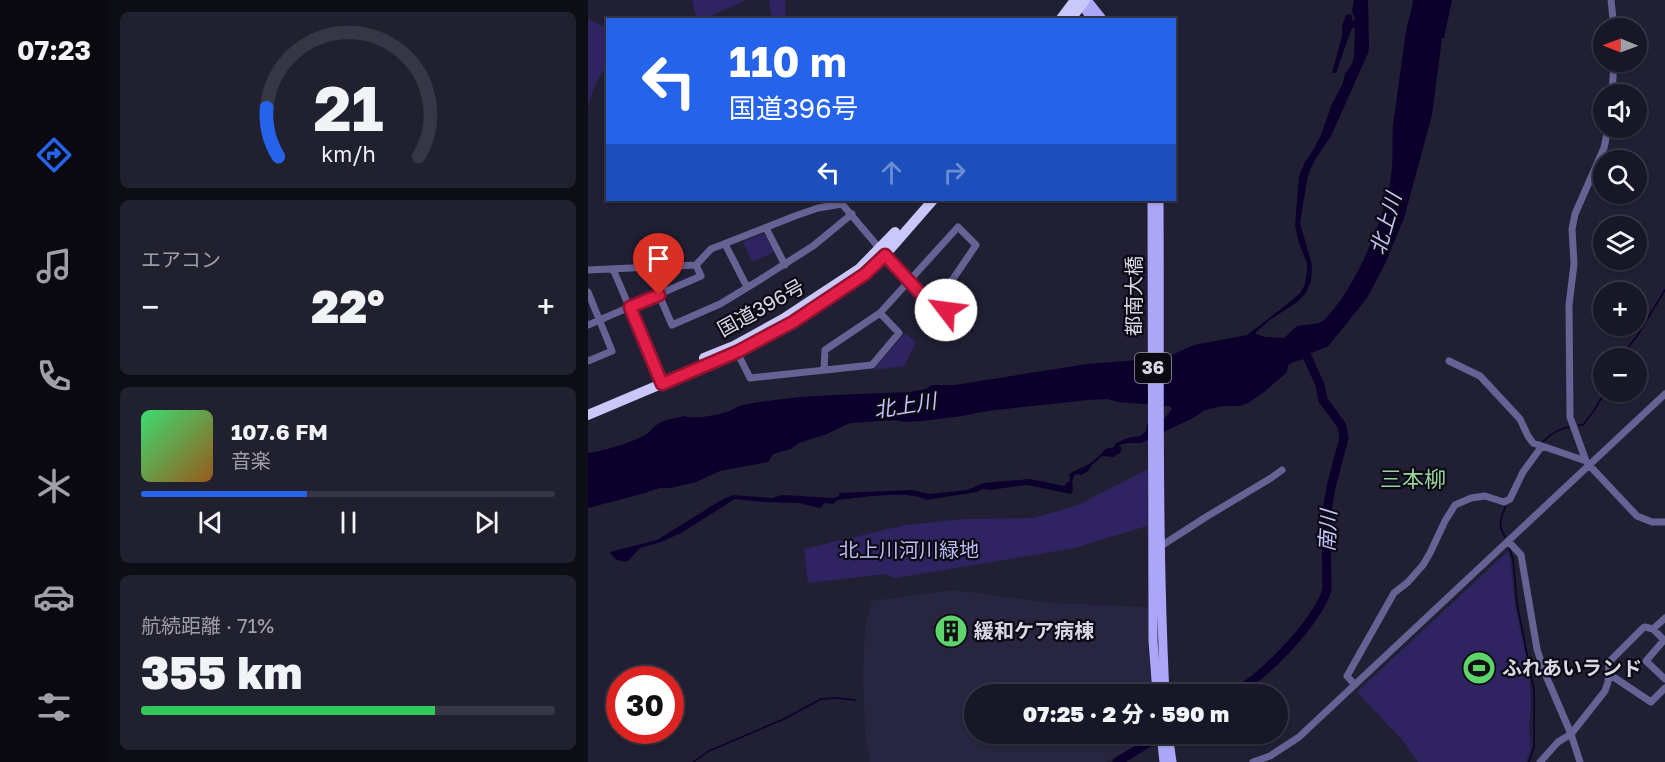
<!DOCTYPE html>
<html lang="ja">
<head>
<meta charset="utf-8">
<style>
	:root { --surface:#181727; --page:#21202f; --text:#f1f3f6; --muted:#9f9fa7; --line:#363644; --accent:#2563eb }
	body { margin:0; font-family:"Golos Text","Noto Sans JP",sans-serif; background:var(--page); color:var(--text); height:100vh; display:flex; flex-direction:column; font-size:22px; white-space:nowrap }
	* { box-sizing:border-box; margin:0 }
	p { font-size:20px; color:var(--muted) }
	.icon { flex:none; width:33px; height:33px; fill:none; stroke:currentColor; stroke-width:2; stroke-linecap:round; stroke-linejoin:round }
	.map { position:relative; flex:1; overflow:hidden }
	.sheet { display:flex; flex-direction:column; gap:12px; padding:12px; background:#0d0d15; width:480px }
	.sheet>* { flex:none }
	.banner { position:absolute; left:18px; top:18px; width:570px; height:183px; border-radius:0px; box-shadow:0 2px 4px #0004,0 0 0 2px var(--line); background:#2563eb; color:#fff; overflow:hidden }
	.needle { width:39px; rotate:271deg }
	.controls { position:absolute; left:1005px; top:18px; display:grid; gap:12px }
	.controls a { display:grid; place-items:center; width:54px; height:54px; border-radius:50%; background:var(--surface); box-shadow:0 2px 4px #0004,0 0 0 2px var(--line); font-size:30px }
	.speed { position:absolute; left:18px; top:666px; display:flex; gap:12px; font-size:30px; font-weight:700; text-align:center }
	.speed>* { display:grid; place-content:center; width:78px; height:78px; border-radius:50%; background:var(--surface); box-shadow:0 2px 4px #0004,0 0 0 2px var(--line); line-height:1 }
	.speed .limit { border:9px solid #d22; background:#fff; color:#111 }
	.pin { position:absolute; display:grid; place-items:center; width:51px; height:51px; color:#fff; margin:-62px -26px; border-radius:50% 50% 50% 0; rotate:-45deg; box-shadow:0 0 6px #0007 }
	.pin .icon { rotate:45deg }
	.me { position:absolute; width:66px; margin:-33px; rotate:300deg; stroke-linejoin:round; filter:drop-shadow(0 0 4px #0008) }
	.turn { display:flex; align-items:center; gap:21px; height:126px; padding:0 24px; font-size:27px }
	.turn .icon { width:78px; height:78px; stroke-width:2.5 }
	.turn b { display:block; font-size:42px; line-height:51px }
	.lanes { display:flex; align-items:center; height:57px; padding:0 24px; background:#0003; justify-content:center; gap:30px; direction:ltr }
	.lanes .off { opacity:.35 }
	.big { font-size:45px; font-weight:800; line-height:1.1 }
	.sheet .tile { flex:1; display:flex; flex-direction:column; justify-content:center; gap:9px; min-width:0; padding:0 21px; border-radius:9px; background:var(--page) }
	.sheet .dial { align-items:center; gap:0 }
	.dial svg { height:156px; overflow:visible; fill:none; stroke:var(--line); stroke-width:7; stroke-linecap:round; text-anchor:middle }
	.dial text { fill:var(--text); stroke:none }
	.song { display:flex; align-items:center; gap:18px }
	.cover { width:72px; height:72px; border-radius:9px; background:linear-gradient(135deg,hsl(140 70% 55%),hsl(30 70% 35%)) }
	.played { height:6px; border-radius:3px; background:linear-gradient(90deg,var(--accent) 40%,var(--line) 40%) }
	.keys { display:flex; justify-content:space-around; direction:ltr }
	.heat { display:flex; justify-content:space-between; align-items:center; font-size:33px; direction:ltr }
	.charge { height:9px; border-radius:4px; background:linear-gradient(90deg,#34c759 71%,var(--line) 0) }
	.trip { position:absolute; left:376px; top:684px; width:324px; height:60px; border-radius:30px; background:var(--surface); box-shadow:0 2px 4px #0004,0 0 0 2px var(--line); font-weight:800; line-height:60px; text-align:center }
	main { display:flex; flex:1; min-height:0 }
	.tab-bar { display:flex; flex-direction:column; width:108px; justify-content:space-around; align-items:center; background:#0a0910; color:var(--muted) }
	.tab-bar .icon { width:42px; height:42px }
	.tab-bar .active { color:var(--accent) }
	.tab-bar b { font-size:27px; color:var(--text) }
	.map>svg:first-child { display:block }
	.built { fill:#282541 }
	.green { fill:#2f2461 }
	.water { fill:#0b002b }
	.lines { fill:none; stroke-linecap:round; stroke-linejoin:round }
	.stream { stroke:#0b002b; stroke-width:1.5 }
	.river { stroke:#0b002b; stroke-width:9 }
	.minor { stroke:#666294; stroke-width:7 }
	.major { stroke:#aca6f8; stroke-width:9 }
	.highway { stroke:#cac8fa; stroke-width:10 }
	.route-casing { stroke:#92132f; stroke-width:15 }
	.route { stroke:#e11d48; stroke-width:10 }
	.labels { text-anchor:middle; stroke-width:4.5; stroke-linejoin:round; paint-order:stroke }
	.shield { fill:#0b0a13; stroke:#9a9aa6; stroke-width:1.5 }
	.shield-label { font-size:18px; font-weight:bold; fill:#d7d7e5 }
	.street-label { font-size:20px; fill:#d7d7e5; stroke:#0b0a13 }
	.park-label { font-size:20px; fill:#bdb9f6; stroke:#0b0a13 }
	.poi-label { font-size:20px; font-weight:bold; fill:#d7d7e5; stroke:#0b0a13; text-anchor:start }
	.water-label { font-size:21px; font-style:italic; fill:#c4c1fe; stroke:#0b0a13 }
	.quarter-label { font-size:22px; fill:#97d29a; stroke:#0b0a13 }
</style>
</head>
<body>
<main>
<nav class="tab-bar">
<b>07:23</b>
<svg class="icon active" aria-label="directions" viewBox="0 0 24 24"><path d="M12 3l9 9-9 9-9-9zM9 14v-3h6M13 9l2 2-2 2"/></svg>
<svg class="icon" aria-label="music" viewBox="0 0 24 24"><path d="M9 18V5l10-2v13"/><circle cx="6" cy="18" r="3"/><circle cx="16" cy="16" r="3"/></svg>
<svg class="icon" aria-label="phone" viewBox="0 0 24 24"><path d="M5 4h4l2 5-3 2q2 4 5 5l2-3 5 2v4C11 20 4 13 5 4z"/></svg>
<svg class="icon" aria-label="climate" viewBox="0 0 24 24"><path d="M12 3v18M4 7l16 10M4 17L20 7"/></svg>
<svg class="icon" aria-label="car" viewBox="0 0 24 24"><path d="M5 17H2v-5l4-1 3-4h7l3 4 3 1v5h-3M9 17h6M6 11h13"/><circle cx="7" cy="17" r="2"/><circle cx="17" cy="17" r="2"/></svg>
<svg class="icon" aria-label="filters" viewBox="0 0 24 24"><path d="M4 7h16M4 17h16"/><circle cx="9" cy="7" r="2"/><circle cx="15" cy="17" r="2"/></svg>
</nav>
<section class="sheet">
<div class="tile dial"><svg viewBox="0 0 100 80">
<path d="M14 69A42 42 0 1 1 86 69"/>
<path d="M14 69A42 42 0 0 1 8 44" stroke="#2563eb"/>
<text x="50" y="56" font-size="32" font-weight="700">21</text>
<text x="50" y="72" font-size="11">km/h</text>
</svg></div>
<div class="tile"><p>エアコン</p>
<div class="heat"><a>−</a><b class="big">22°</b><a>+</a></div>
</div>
<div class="tile">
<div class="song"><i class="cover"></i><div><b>107.6 FM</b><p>音楽</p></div></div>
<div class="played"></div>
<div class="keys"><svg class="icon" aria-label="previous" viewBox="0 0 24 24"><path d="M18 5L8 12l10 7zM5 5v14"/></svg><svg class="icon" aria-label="pause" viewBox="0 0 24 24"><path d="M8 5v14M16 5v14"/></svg><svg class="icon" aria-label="next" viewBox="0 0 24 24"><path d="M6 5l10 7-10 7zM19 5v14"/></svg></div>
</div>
<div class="tile"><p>航続距離 · 71%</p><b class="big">355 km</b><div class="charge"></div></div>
</section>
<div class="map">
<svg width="1077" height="762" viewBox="0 0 1077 762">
	<rect width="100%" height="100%" fill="#201f34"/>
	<path class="built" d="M 366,590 L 464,603 L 562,607 L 560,652 L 563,688 L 559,694 L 387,694 L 387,734 L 568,734 L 568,735 L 517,762 L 282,762 L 277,734 L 275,674 L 277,629 L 283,601 Z"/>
	<path class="green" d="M 104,0 L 159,0 L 118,18 L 118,19 L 109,20 Z
		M 181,0 L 197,0 L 198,19 L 184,19 Z
		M 0,18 L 19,29 L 19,64 L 6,87 L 0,108 Z
		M 174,234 L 177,235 L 186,252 L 164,262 L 155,242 Z
		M 317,333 L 328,343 L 316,366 L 285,370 Z
		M 560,469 L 559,526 L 487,548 L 307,578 L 297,574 L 220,583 L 216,549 L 317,525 L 376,519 L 446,518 L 492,504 Z
		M 920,551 L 923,564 L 927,606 L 941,670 L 943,705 L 941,725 L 943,749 L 938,762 L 830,762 L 816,742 L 769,692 Z"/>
	<path class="water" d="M 766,0 L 780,0 L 781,47 L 780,53 L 743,136 L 727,160 L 722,170 L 719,180 L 712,223 L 724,265 L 723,281 L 718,293 L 708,303 L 683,319 L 668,332 L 668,334 L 677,337 L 696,338 L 709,326 C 715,325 732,324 735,321 C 767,290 796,221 803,177 C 806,158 803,137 806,118 C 810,89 814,60 818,31 C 820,21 824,11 825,0 L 864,0 L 856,38 L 854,38 L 844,115 L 816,218 L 797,264 L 779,298 L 742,344 L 739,347 L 723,353 L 716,359 L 705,362 L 700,365 L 699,372 L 675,393 L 660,403 L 653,406 L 635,406 L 617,410 L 607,417 L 553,443 L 539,443 L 531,445 L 534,449 L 532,453 L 525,457 L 514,456 L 504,465 L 500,471 L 494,475 L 487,474 L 484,482 L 485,489 L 483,494 L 439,485 L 429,486 L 403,490 L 394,489 L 389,492 L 338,500 C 324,489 268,498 249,500 L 245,504 L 236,503 L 234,507 L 231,508 L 211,503 L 175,502 L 147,499 L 93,533 L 73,542 L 52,548 L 40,561 C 33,563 25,559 22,552 L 69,540 L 135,499 L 145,495 L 184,498 L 194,495 L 246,498 L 251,496 L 251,493 L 324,490 L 341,494 L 379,490 L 396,483 L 442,479 L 476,486 L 482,480 L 481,475 C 485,471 488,470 493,468 C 500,466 514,455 517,449 L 526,447 L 528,443 C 532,442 537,438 541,438 C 550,436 550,438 558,431 L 559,424 L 577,418 L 584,409 L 581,406 L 530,402 L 520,399 L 499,400 L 399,411 L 374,416 L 334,421 L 317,422 L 306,420 L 262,423 L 239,434 L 211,443 L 203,449 L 185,454 L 180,462 L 132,471 L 108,482 L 82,488 L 71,488 L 57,493 L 0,508 L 0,453 C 16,451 46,442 59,434 C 63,431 66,426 70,424 C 77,419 89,418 97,416 C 105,420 129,415 138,412 C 144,411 149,406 155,405 C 210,394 266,395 322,392 L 338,389 L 344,385 L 367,385 L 499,364 L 577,358 L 606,345 L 659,335 L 697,306 L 713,292 L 717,284 L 719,271 L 719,263 L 711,243 L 707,225 L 711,176 L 717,162 L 724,152 L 733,135 L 744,104 L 755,83 L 757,74 L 764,64 L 766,57 L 767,28 L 764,28 L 762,33 L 748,73 L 744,73 L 754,36 L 754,26 L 758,15 L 763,14 L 765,21 L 767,20 L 764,11 Z"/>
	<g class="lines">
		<path class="stream" d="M 1032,358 L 1049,336 L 1077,290
			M 991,425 L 995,425 L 1007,409 L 1017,392
			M 955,442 C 962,434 970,429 981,427
			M 917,537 C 909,523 913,519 918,505
			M 921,548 L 925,559 L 929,603 L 946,690 L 946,747 L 941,762
			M 105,762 L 121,751 L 196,719 L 233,699 L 249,698 L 267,700"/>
		<path class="river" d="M 645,694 C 676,676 727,625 739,590 L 738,518 L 743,487 L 756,438 L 754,426 L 735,400 L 732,385 L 718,354 L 717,346
			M 529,762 L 565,740"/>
		<path class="minor" d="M 1023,0 L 1026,28
			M 1024,94 L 1026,62
			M 1020,128 L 1016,148 L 987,214 L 984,229 L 986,264 L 981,305 L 982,417 L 998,461 L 1001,465 L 1049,516 L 1064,522 L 1077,522
			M 178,228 L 197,265
			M 137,244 L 159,287
			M 25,269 L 74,384
			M 0,270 L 108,265 L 123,249 L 207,216 L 230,208 L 254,204 L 292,249 L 344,306 L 358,310
			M 0,292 L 24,351 L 0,361
			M 71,295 L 84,325 L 132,304 L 170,281 L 225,246 L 264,214
			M 0,325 L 113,276 L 108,265
			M 148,350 L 162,378 L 284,365 L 311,333 L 292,313
			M 861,361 L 892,376 L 932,419 L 940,436 L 945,443 L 954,446
			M 236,370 L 237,350 L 292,313 L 370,227 L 388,245 L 365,279 L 339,302
			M 920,541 L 933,555 L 949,649 L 956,671 L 983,734 L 992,762
			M 573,546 L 618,517 L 683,478 L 694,470
			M 1065,629 L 1077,618
			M 1076,640 L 1058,661 L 1077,679
			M 1021,674 L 1063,702 L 1077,688
			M 767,685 L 759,676 L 806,593 L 820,582 L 835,565 L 842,553 L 857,521 L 867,505 L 883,498 L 897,496 L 916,502 L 922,499 L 935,472 L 954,446 L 998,461
			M 665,762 L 682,756 L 711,737 L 1077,394
			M 952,762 L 970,742 L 983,734 L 1017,691 L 1020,682 L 1021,662 L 1055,628 L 1057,627 L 1065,629 L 1077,641"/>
		<path class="major" d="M 490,0 L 505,20
			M 499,0 L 515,20
			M 564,200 L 565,641 L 569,694
			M 571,200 C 572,364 569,530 577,694
			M 573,734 L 576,762
			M 580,734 L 584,762"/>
		<path class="highway" d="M 472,20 L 487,0
			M 482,20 L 497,0
			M 116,358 L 146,346 L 195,319 L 271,269 L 307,232
			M 0,415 L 149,352 L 205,323 L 277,274 L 297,255 L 345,200"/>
	</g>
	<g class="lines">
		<g class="route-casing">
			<path id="route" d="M 71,295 L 42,307 L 74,384 L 149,352 L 205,322 L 277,274 L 297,255 L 344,306 L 358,310"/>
		</g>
		<use href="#route" class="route"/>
	</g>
	<defs>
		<g id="building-disc" transform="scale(1.725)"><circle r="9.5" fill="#5ed56c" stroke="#0b0a13"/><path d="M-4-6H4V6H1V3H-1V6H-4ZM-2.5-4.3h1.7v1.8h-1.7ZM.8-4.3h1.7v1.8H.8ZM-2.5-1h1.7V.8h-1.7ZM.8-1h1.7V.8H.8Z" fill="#111"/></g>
		<g id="stadium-disc" transform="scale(1.725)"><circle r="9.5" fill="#5ed56c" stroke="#0b0a13"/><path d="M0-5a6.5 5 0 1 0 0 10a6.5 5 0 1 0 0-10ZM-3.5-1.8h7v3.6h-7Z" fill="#111"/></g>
	</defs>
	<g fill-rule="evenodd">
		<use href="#building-disc" x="363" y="631"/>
		<use href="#stadium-disc" x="891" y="668"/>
	</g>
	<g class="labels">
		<rect class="shield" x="547" y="353" width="36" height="30" rx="4.5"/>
		<g class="shield-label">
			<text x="565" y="374">36</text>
		</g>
		<g class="street-label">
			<text transform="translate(546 296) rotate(-90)" y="7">都南大橋</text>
			<text transform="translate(173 308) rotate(-29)" y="7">国道396号</text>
		</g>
		<g class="park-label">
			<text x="321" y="557">北上川河川緑地</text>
		</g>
		<g class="poi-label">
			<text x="386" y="638">緩和ケア病棟</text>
			<text x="914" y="675">ふれあいランド</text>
		</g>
		<g class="water-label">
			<text transform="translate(798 224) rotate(-74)" y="7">北上川</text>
			<text transform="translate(317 406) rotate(-9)" y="7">北上川</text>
			<text transform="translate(740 531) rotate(-87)" y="7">南川</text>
		</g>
		<g class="quarter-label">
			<text x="825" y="487">三本柳</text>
		</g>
	</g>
</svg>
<div class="controls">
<a><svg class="needle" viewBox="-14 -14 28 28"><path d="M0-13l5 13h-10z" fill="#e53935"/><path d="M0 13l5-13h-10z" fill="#9f9fa7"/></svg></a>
<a><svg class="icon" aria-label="sound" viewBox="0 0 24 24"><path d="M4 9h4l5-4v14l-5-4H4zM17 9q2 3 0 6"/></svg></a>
<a><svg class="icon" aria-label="search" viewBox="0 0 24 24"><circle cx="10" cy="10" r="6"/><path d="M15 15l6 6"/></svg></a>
<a><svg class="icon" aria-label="layers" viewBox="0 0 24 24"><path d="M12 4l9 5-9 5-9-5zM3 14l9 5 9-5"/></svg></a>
<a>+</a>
<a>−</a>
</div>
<div class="speed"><div class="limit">30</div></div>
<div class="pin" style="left:71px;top:295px;background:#d93025"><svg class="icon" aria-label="arrive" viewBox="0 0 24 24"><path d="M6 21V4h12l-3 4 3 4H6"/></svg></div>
<svg class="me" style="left:358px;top:310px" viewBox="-20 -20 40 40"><circle r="19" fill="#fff"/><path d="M0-13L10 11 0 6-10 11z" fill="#e11d48"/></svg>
<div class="trip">07:25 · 2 分 · 590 m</div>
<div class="banner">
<div class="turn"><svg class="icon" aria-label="left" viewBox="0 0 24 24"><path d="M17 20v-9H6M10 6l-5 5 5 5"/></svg><div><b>110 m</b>国道396号</div></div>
<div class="lanes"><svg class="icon" aria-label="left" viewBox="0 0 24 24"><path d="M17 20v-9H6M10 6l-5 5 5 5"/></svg><svg class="icon off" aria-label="ahead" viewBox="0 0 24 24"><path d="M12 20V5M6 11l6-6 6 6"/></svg><svg class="icon off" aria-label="right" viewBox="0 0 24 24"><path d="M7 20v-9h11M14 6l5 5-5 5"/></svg></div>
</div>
</div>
</main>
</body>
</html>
